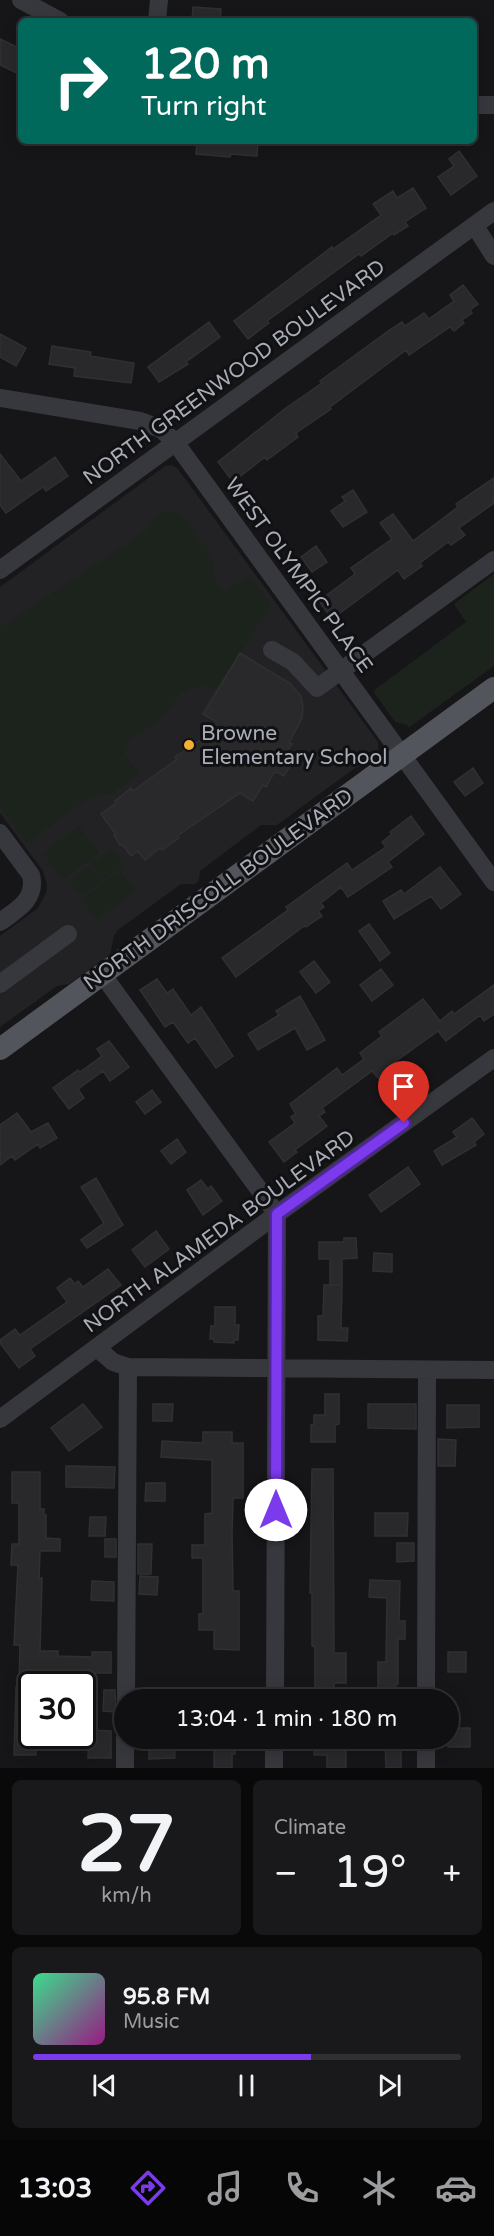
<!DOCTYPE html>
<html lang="en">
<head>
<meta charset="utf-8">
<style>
	:root { --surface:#101012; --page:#19191b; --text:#f1f3f6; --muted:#9c9d9f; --line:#303032; --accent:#7c3aed }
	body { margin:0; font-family:"Varela Round",sans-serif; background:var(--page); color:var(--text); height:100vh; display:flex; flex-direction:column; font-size:22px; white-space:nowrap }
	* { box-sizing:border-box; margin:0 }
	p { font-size:20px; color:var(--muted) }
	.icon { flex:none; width:33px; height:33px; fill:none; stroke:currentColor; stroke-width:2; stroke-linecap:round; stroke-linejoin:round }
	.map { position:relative; height:1768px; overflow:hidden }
	.details { display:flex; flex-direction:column; gap:12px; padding:12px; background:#09090a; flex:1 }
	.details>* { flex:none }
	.hud { position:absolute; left:18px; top:18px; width:459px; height:126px; border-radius:9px; box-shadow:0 3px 15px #0003,0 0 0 2px var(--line); background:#00695c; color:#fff; overflow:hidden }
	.speed { position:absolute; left:18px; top:1671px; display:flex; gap:12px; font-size:30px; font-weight:700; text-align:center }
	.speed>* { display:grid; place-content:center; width:78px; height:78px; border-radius:50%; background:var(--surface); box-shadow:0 3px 15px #0003,0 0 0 2px var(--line); line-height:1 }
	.speed .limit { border:3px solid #111; border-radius:9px; background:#fff; color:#111 }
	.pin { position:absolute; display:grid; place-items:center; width:51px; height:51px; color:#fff; margin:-62px -26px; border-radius:50% 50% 50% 0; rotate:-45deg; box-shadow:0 0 6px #0007 }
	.pin .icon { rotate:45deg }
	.me { position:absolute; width:66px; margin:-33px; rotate:0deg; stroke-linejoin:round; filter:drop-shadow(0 0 4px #0008) }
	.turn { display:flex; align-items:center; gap:21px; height:126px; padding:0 24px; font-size:27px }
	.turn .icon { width:78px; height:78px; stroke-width:2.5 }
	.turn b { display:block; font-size:42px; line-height:51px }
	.big { font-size:45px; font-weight:600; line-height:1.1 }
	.details .card { flex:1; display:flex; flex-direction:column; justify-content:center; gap:9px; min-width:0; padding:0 21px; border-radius:9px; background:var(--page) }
	.details .dial { align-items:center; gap:0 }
	.dial b { font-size:78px; line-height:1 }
	.song { display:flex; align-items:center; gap:18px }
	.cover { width:72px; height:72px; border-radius:9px; background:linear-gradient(135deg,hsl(150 70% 55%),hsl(310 70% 35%)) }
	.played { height:6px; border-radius:3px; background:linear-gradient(90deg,var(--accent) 65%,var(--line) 65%) }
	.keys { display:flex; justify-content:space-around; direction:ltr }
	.heat { display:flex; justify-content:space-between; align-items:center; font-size:33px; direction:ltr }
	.details .tiles { flex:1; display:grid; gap:12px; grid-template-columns:1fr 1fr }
	.card:last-child { grid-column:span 2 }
	.trip { position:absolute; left:114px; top:1689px; width:345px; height:60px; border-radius:30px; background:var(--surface); box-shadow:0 3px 15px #0003,0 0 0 2px var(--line); font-weight:600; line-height:60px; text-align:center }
	.tab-bar { display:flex; height:96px; justify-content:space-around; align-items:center; background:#060607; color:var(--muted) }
	.tab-bar .icon { width:42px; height:42px }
	.tab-bar .on { color:var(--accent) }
	.tab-bar b { font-size:27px; color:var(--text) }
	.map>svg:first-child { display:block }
	.built { fill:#222225 }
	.green { fill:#1c231d }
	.building { fill:#29292c; stroke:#303034; stroke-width:1.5 }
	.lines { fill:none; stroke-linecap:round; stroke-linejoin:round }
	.minor { stroke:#37383d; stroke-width:18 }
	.major { stroke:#53555c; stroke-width:22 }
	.route-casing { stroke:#51269a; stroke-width:15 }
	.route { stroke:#7c3aed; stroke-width:10 }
	.poi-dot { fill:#f2b134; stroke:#111113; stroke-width:2 }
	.labels { text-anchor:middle; stroke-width:6; stroke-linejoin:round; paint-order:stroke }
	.street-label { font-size:21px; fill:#a8adb8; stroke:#111113 }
	.poi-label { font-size:21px; fill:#a8adb8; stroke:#111113; text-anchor:start }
</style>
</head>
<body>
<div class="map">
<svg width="494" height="1768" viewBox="0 0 494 1768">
	<rect width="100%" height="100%" fill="#161618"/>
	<path class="built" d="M 172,465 L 178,469 L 378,742 L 379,755 L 371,763 L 355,768 L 277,825 L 261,825 L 200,871 L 199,880 L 195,884 L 181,884 L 118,930 L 114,936 L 110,954 L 69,984 L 57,986 L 0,1027 L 0,936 L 38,908 L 46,893 L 47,885 L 43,871 L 0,813 L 0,587 L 165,466 Z"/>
	<path class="green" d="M 167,511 L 178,512 L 188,520 L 199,541 L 207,547 L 212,558 L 214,577 L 224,592 L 249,575 L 271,604 L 218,689 L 201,686 L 190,688 L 180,694 L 158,722 L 137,733 L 127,744 L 123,752 L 139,774 L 112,793 L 91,796 L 27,843 L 0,806 L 0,628 L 146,531 L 158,514 Z
		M 494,574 L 494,666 L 408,728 L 407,725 L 395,722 L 373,691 L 466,622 L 454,604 Z
		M 79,826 L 99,853 L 62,880 L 43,853 Z
		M 112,849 L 123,865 L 103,880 L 91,864 Z
		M 90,865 L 101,881 L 81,896 L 70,880 Z
		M 120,871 L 135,891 L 97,920 L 82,899 Z"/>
	<path class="building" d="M 193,7 L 221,9 L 220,21 L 192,21 Z
		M 0,39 L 21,49 L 21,75 L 0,65 Z
		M 197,141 L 258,141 L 257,156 L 231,154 L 230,157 L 196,154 Z
		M 459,151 L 477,176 L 451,195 L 438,177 L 454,166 L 449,159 Z
		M 413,188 L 426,208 L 405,222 L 408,226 L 394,235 L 393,233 L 361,256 L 359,254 L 267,321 L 269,323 L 248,339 L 234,321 L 332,247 L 333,249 L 381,215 L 373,204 L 393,191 L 397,198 Z
		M 463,285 L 478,304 L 470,310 L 472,313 L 462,320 L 464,323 L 454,331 L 450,327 L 409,355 L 406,350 L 330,407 L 331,409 L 296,433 L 298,437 L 267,460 L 265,457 L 233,482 L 218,462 L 286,408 L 322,383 L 320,381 L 388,331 L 402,322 L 405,326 L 424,313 L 429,319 L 454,301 L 450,295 Z
		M 209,322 L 220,337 L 186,362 L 188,364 L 159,382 L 148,367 Z
		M 0,334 L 26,348 L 16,366 L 0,357 Z
		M 52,346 L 91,352 L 90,356 L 134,363 L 131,383 L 74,376 L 75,368 L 49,364 Z
		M 0,454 L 21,481 L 55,457 L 68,476 L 46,491 L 43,487 L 6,513 L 0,505 Z
		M 494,478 L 494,503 L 459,528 L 465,535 L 451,545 L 448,542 L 420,563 L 422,566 L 404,579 L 398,570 L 332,619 L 319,601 L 355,574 L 351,568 L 392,539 L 380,523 L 393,514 L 413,541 L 458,507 L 456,504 Z
		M 353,490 L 367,512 L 343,527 L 331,511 L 345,501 L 342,497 Z
		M 316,546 L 327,562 L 312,572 L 301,557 Z
		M 240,653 L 291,684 L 301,696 L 303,706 L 302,718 L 289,743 L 292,744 L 283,757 L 291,764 L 284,776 L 277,772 L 274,773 L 266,787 L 263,785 L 253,801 L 240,793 L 177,836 L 179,838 L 162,850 L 160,848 L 145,860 L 138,851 L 131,856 L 123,845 L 120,845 L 114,835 L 115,833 L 101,814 L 116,803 L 115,801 L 131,788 L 133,791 L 177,759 L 175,757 L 208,735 L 217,722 L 203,714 Z
		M 473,768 L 483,783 L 465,796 L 454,782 Z
		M 411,816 L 424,834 L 388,862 L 392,867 L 348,897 L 341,887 L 321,903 L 324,907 L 318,911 L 322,916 L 306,927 L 304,926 L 236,977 L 222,958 L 288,910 L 286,907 L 347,863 L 352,870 L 386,847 L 382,842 L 392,834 L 390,832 Z
		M 440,867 L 461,894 L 441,909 L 431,896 L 394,919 L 383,901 L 401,890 L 404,894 Z
		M 369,924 L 390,953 L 380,961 L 359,931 Z
		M 314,961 L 330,982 L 316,993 L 300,972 Z
		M 381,969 L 393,985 L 372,1001 L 360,985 Z
		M 157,979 L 167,993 L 173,989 L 191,1015 L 201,1007 L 233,1056 L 216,1068 L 195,1038 L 188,1043 L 173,1022 L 165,1027 L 140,990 Z
		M 494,985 L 494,1014 L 484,1021 L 480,1015 L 446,1041 L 438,1031 L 392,1064 L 394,1067 L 379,1079 L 372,1071 L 322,1108 L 325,1112 L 319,1116 L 327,1126 L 295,1150 L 297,1152 L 284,1162 L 269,1142 L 295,1123 L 291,1117 L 296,1114 L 290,1104 L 337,1068 L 342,1075 L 364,1059 L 360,1053 L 382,1036 L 379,1032 L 423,999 L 440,1021 L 452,1011 L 454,1014 Z
		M 300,996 L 325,1040 L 307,1050 L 295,1028 L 258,1050 L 248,1034 L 279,1015 L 276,1011 Z
		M 109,1041 L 129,1067 L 110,1081 L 103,1071 L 78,1089 L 84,1098 L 69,1109 L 53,1088 L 78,1070 L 80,1072 L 102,1056 L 97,1049 Z
		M 152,1090 L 161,1102 L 145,1114 L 136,1102 Z
		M 17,1113 L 31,1132 L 48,1123 L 57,1138 L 40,1148 L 38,1144 L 15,1160 L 12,1156 L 0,1165 L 0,1125 Z
		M 472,1118 L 484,1134 L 474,1142 L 476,1145 L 442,1165 L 434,1151 L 457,1137 L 453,1132 Z
		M 177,1139 L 186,1152 L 171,1164 L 161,1151 Z
		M 408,1167 L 420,1184 L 381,1212 L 369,1195 Z
		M 96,1178 L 123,1225 L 87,1248 L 81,1240 L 104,1223 L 81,1187 Z
		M 201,1180 L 208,1189 L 211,1186 L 222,1201 L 203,1215 L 187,1190 Z
		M 156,1231 L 169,1249 L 145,1267 L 132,1250 Z
		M 344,1238 L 356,1238 L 357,1258 L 342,1259 L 342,1285 L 330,1285 L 330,1259 L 319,1259 L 319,1242 L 344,1242 Z
		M 374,1253 L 392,1254 L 392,1272 L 373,1271 Z
		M 108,1269 L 121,1285 L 30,1349 L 35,1356 L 19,1368 L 0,1343 L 0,1340 L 15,1329 L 20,1335 L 67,1302 L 57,1288 L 70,1278 L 75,1284 L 78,1281 L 83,1287 Z
		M 324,1285 L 342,1285 L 341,1328 L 348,1328 L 347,1341 L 318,1340 L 318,1316 L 323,1316 Z
		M 215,1307 L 235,1307 L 235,1325 L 239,1325 L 238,1340 L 234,1340 L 234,1343 L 214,1342 L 214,1339 L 210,1339 L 211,1326 L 215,1326 Z
		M 325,1394 L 339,1394 L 339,1424 L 335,1425 L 335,1442 L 311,1442 L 311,1425 L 314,1424 L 314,1415 L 325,1415 Z
		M 83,1404 L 102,1427 L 69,1451 L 51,1428 Z
		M 153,1404 L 173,1404 L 172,1421 L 153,1421 Z
		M 368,1404 L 416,1404 L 416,1429 L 368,1428 Z
		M 447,1405 L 479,1405 L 479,1427 L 447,1428 Z
		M 203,1432 L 232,1432 L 232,1443 L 243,1443 L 243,1498 L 233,1498 L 232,1533 L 233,1591 L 239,1591 L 239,1650 L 214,1649 L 214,1630 L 199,1630 L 199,1614 L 203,1614 L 203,1558 L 192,1558 L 192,1545 L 205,1545 L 205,1514 L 212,1513 L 212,1460 L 161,1457 L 162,1441 L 203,1443 Z
		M 438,1439 L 456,1440 L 455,1466 L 438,1466 Z
		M 66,1466 L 115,1467 L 114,1488 L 66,1487 Z
		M 312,1469 L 333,1469 L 334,1653 L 346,1653 L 346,1683 L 334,1683 L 335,1700 L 315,1700 L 315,1647 L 312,1646 L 312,1593 L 310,1593 Z
		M 12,1472 L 40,1472 L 40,1509 L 44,1509 L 44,1515 L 46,1515 L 46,1538 L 60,1539 L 60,1551 L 40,1551 L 39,1578 L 42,1578 L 40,1651 L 58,1651 L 58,1656 L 92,1657 L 92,1652 L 111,1652 L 111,1673 L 43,1673 L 43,1677 L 32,1677 L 32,1736 L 36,1736 L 36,1755 L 14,1755 L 16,1687 L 19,1687 L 20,1645 L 14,1645 L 18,1565 L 11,1565 L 12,1544 L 19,1544 L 19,1503 L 12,1503 Z
		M 146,1483 L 165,1483 L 165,1501 L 145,1501 Z
		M 375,1513 L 408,1513 L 407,1536 L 375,1536 Z
		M 90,1517 L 106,1517 L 105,1536 L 89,1536 Z
		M 105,1539 L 116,1539 L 116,1557 L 105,1557 Z
		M 397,1543 L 414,1543 L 414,1561 L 397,1562 Z
		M 138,1544 L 152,1544 L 151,1574 L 138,1574 Z
		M 140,1576 L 158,1577 L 157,1595 L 139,1594 Z
		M 370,1580 L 400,1581 L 399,1621 L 405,1621 L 405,1639 L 398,1639 L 398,1684 L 396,1684 L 396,1700 L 378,1700 L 378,1662 L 386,1662 L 387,1598 L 369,1597 Z
		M 92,1581 L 114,1582 L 114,1601 L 91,1600 Z
		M 448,1652 L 466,1652 L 466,1672 L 448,1672 Z
		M 104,1690 L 115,1690 L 116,1712 L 103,1711 Z
		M 448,1728 L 470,1728 L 470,1747 L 448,1747 Z
		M 89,1730 L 111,1731 L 111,1758 L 88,1758 Z
		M 149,1738 L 174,1738 L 175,1758 L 149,1759 Z
		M 214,1738 L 235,1738 L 235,1754 L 232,1754 L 232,1768 L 214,1768 Z
		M 314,1738 L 346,1738 L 346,1768 L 327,1768 L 327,1755 L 314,1755 Z
		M 385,1738 L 401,1738 L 401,1768 L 386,1768 Z"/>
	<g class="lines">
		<path class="minor" d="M 21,0 L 60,21
			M 157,21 L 159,0
			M 474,105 L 494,105
			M 475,226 L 494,256
			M 0,398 L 140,421 L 161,429 L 175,442 L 494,882
			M 0,570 L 494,211
			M 272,650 L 293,662 L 317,688 L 494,560
			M 0,833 L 31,875 C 37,899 17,910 0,922
			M 102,974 L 277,1214 L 275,1700
			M 0,984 L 68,934
			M 97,1348 L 113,1362 L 128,1367 L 494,1370
			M 0,1419 L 277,1214 L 494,1058
			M 126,1700 L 128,1367
			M 426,1700 L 427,1370
			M 125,1768 L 125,1738
			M 274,1768 L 274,1738
			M 426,1768 L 426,1738"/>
		<path class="major" d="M 0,1049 L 494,688"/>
	</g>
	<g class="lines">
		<g class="route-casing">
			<path id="route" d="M 276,1510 L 277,1214 L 404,1123"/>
		</g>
		<use href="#route" class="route"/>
	</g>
	<circle class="poi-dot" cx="189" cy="745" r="6"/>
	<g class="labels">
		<g class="street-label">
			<text transform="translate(234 372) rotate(-36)" y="7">NORTH GREENWOOD BOULEVARD</text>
			<text transform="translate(299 575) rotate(54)" y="7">WEST OLYMPIC PLACE</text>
			<text transform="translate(218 889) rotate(-36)" y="7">NORTH DRISCOLL BOULEVARD</text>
			<text transform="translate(219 1231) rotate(-36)" y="7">NORTH ALAMEDA BOULEVARD</text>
		</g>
		<g class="poi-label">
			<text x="201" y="740">Browne<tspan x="201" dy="24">Elementary School</tspan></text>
		</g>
	</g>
</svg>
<div class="speed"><div class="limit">30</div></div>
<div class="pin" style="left:404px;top:1123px;background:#d93025"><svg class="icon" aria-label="arrive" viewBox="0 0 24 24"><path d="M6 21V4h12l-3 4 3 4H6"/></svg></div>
<svg class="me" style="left:276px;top:1510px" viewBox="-20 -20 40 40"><circle r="19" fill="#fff"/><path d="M0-13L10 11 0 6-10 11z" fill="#7c3aed"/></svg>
<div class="trip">13:04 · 1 min · 180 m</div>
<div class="hud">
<div class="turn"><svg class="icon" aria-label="right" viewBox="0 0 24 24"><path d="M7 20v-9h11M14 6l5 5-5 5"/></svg><div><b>120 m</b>Turn right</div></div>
</div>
</div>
<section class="details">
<div class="tiles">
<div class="card dial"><b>27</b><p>km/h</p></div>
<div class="card"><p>Climate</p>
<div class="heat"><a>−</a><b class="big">19°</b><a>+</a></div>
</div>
<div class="card">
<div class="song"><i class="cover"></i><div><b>95.8 FM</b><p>Music</p></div></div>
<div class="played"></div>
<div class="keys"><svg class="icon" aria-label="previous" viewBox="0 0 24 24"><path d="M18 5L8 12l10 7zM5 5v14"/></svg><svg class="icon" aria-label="pause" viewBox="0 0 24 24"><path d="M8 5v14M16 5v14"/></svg><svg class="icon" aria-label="next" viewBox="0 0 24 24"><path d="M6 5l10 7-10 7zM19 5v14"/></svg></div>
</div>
</div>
</section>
<nav class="tab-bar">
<b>13:03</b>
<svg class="icon on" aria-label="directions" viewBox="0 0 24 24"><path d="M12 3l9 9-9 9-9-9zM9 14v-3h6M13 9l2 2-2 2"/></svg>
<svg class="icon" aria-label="music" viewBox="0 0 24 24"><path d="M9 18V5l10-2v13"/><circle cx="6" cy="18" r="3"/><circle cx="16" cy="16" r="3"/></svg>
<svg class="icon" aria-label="phone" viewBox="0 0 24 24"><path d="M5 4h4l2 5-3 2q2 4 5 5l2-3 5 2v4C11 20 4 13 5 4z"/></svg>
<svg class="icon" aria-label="climate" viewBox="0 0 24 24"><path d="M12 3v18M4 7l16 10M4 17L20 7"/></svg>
<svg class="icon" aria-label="car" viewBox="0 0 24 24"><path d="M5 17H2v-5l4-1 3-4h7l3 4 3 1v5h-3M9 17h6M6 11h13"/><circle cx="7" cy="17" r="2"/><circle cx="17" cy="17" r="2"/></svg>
</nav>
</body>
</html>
